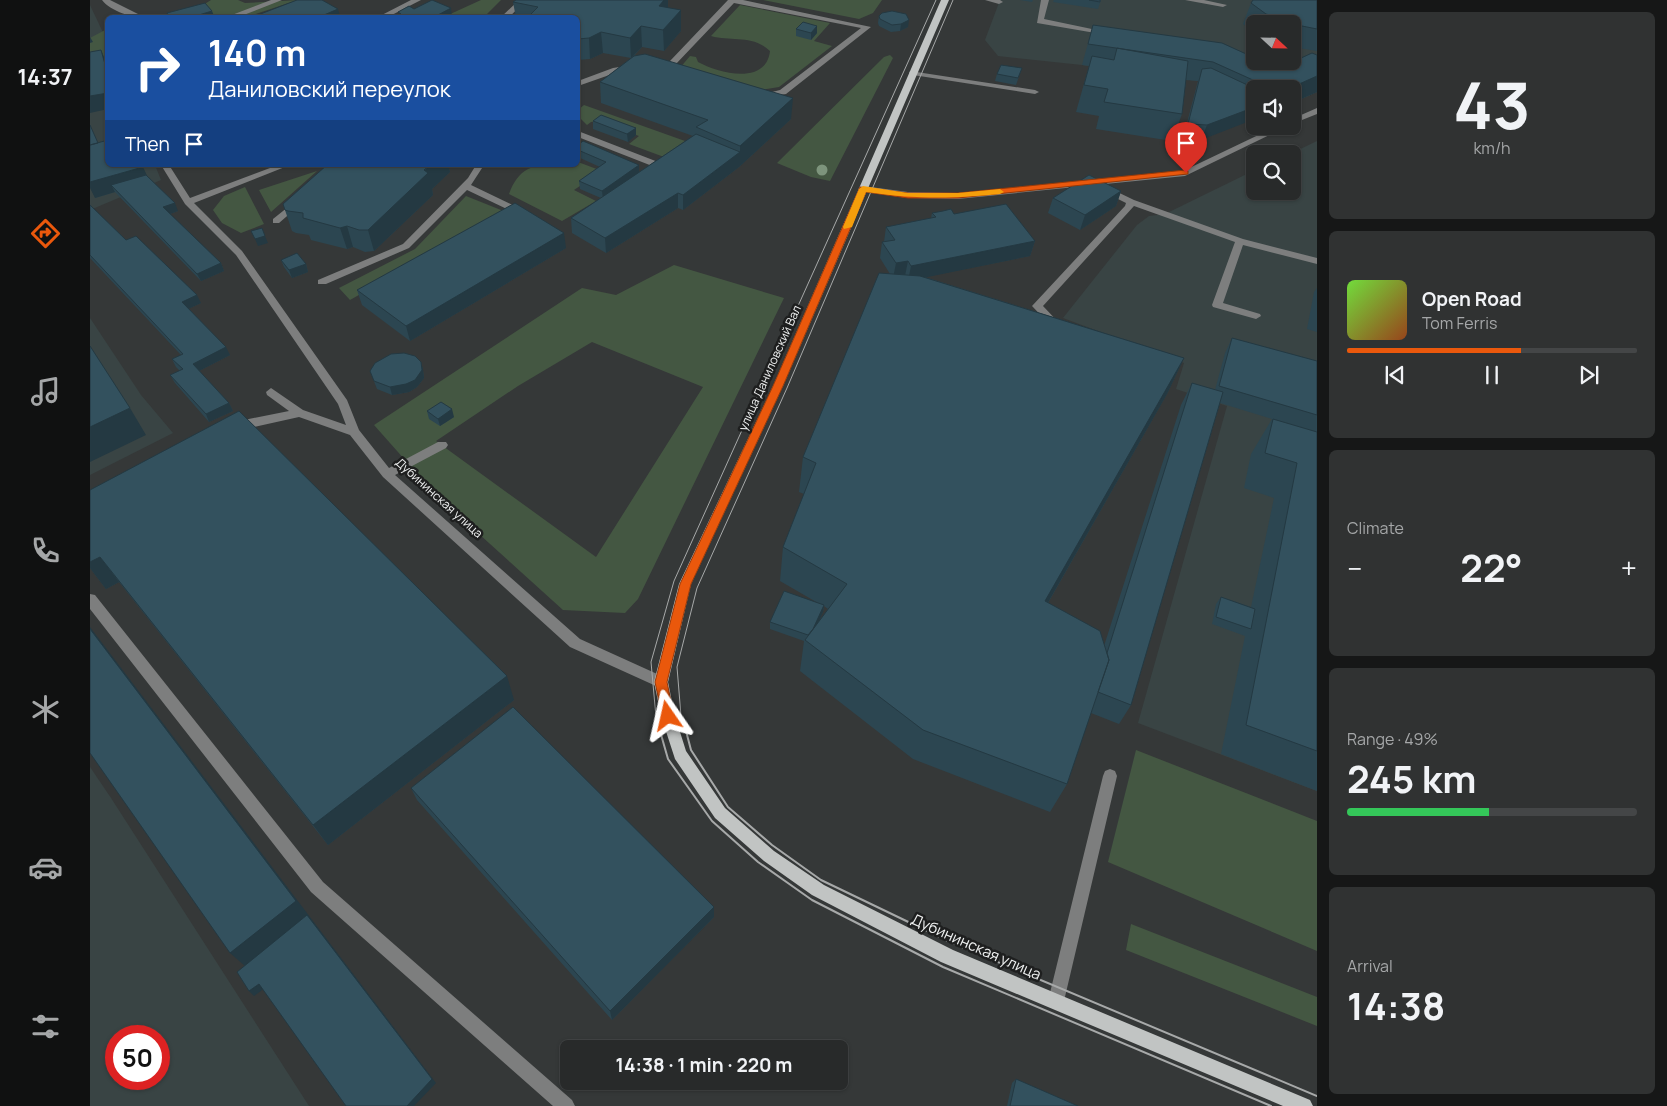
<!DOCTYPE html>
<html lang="en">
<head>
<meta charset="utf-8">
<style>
	:root { --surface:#282a2a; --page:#303232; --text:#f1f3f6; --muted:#a5a7a8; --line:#444647; --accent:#ea580c }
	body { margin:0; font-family:Manrope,sans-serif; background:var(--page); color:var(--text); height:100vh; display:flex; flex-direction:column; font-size:19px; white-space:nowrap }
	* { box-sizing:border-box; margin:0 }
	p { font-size:16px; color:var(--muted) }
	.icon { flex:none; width:28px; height:28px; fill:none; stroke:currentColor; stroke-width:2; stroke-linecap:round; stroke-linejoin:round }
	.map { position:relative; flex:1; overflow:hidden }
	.sheet { display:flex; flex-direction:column; gap:12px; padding:12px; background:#161717; width:350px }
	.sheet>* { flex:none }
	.banner { position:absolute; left:15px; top:15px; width:475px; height:152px; border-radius:8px; box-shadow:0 1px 4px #0004,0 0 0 1px var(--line); background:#1a4fa0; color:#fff; overflow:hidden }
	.needle { width:32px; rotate:112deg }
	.controls { position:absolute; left:1156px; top:15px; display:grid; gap:10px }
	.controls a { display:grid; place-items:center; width:55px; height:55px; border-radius:8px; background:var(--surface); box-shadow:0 1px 4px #0004,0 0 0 1px var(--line); font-size:25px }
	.speed { position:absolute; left:15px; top:1025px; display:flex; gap:10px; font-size:25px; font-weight:700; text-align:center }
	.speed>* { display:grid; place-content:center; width:65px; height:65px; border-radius:50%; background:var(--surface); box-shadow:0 1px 4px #0004,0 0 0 1px var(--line); line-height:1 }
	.speed .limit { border:8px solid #d22; background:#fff; color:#111 }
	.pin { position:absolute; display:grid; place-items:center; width:42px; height:42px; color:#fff; margin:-51px -21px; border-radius:50% 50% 50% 0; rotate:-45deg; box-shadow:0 0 5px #0007 }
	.pin .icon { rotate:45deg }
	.me { position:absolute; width:55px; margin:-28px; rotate:349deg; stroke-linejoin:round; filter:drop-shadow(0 0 4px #0008) }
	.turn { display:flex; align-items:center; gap:18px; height:105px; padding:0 20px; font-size:22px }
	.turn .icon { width:65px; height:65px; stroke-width:2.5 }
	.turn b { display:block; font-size:35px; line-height:42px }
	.then { display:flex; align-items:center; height:48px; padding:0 20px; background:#0003; gap:10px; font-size:19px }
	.big { font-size:38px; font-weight:700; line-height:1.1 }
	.sheet .card { flex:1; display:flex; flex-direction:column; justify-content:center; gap:8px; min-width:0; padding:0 18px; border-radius:8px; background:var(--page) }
	.sheet .dial { align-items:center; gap:0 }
	.dial b { font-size:65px; line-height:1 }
	.song { display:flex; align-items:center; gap:15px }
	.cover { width:60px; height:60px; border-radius:8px; background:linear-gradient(135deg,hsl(100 70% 55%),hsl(20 70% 35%)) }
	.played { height:5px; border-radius:2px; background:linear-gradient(90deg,var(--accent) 60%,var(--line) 60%) }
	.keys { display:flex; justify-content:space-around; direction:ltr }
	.heat { display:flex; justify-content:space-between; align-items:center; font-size:28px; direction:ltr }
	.charge { height:8px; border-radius:4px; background:linear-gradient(90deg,#34c759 49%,var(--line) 0) }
	.trip { position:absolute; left:470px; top:1040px; width:288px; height:50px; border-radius:8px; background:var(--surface); box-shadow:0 1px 4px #0004,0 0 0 1px var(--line); font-weight:700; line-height:50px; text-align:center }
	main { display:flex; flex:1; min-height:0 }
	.dock { display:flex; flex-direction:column; width:90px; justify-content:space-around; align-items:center; background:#101111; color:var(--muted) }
	.dock .icon { width:35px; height:35px }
	.dock .active { color:var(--accent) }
	.dock b { font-size:22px; color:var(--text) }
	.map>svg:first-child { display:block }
	.built { fill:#394444; fill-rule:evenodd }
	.green { fill:#445742; fill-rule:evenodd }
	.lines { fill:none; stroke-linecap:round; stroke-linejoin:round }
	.minor { fill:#7d7e7e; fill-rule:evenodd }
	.major { fill:#c1c4c3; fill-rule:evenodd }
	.tram-far1 { stroke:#a7a9a9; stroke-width:1 }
	.tram { stroke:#a7a9a9; stroke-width:2 }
	.tree { fill:#7d947c }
	.wall { fill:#2c4651; fill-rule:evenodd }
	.shaded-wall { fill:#243942 }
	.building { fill:#33515e; stroke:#243942 }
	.route { fill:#ea580c; stroke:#983908 }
	.slow { fill:#f59e0b }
	.labels { text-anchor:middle; stroke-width:5; stroke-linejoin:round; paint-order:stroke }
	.street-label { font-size:12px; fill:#f0f2f2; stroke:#1e1f1f }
	.near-street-label { font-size:15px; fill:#f0f2f2; stroke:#1e1f1f }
</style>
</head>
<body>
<main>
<nav class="dock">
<b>14:37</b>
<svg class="icon active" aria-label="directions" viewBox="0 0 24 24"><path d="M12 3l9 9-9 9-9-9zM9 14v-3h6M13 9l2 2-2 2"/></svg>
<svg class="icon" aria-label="music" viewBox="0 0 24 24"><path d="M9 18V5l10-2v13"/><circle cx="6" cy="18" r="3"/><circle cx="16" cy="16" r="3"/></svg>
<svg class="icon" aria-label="phone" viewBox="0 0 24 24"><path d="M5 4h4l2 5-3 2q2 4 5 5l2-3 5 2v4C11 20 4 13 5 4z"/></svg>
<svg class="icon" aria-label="climate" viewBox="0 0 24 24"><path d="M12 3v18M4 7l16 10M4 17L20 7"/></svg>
<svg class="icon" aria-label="car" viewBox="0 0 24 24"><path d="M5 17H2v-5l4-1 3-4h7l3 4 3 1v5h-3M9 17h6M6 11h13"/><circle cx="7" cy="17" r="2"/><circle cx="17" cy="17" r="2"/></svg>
<svg class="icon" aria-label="filters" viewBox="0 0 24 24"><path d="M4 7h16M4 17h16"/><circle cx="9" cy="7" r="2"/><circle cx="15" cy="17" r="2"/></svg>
</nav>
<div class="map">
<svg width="1227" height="1106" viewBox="0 0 1227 1106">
	<rect width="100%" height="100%" fill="#353838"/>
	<path class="built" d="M 910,0 L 1227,0 L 1227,92 L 1203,103 L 1202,89 L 1165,89 L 992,65 L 908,56 L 895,40 ZM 1165,24 L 1202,24 L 1202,61 L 1165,61 Z
		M 0,5 L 17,41 L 18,165 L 65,165 L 71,180 L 0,210 Z
		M 1227,141 L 1227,791 L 1048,723 L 1137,406 L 1086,389 L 1094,363 L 973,318 L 1047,225 L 1059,216 L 1075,214 L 1165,170 L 1165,191 L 1202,191 L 1202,154 L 1200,154 Z
		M 0,318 L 51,395 L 83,433 L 0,475 Z
		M 0,767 L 21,798 L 219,1106 L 0,1106 ZM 69,1036 L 69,1079 L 26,1079 L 26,1036 Z"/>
	<path class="green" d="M 121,0 L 148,0 L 155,3 L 208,0 L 156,17 L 72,18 L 110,7 Z
		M 391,0 L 411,0 L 394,17 L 356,16 Z
		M 673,0 L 792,0 L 783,13 L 769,19 Z
		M 650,5 L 740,23 L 724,41 L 742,46 L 689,87 L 647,94 L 589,69 L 600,56 L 606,57 L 608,62 C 628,73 676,86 680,51 C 662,34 642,42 621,36 Z
		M 17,29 L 17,59 L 0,63 L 0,38 Z
		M 800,55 L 803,58 L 740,181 L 721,177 L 687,163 L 794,57 Z
		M 494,105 L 595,141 L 574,157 L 539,144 L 549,136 L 507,121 L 501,122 L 497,125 L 488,116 L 488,110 Z
		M 488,162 L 512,171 L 484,190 L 506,201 L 472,221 L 419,194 C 432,158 456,165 488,165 Z
		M 227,171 L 181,212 L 169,190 Z
		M 155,187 L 174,224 L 151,233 L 132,223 L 123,210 L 134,196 Z
		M 376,196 L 416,212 L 260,300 L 249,288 L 325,249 Z
		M 584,265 L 694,298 L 548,599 L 535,613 L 473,610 L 347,496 L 284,425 L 492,288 L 526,295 ZM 502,342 L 613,387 L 506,557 L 346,441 L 428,386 Z
		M 1046,750 L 1227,821 L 1227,951 L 1018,862 Z
		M 1041,924 L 1227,997 L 1227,1026 L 1036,950 Z"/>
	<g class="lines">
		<path class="minor" d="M 12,0 L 20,0 L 56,18 C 43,18 20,11 12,0 Z
			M 181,0 L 192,0 L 146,18 L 134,18 Z
			M 321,0 L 331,0 L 296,18 L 286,18 Z
			M 429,0 L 437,0 L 418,18 L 410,18 Z
			M 638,0 L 653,0 L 781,27 L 696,94 L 670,98 L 666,96 L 690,90 L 771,28 L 644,3 L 585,65 L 563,66 L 563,62 L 580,61 Z
			M 895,0 L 910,0 L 913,2 L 909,4 Z
			M 951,0 L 959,0 L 954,19 L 1021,33 L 1017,35 L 947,23 Z
			M 1095,0 L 1114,0 L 1137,5 L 1133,7 Z
			M 1140,51 L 1165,55 L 1165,59 L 1140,55 Z
			M 1227,58 L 1227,63 L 1216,67 L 1190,61 L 1202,60 L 1215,62 Z
			M 542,65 L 546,67 L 545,69 L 528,72 L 488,86 L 488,81 L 523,68 Z
			M 820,71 L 945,90 L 949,92 L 945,94 L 823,75 L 819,73 Z
			M 1227,108 L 1227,114 L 1202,124 L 1202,119 Z
			M 1187,126 L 1198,126 L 1095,176 L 868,199 L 818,198 L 773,192 L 768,189 L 773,186 L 818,192 L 868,193 L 1093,171 Z
			M 488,131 L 581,167 L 582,169 L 578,172 L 575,171 L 488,137 Z
			M 71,165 L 79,165 L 100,198 L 188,165 L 200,165 L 104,203 L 152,251 L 257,400 L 269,430 L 299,468 L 348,442 L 356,442 L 358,445 L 356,448 L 305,475 L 490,639 L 576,678 L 578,682 L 576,686 L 571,688 L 566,686 L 480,647 L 293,477 L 260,435 L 209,417 L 146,431 L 142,430 L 140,427 L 149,421 L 199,411 L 177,395 L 176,392 L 181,388 L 213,410 L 256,425 L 248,404 L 146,255 L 95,204 Z
			M 386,165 L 394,165 L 381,185 L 431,209 L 431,213 L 421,215 L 421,211 L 377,190 L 319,248 L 236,284 L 228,284 L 228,280 L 313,244 L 378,178 Z
			M 1015,186 L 1044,200 L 1153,239 L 1227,258 L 1227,264 L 1153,245 L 1133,303 L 1170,314 L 1171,316 L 1166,319 L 1123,307 L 1122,305 L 1145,242 L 1044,206 L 953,306 L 972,326 L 967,329 L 963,328 L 942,306 L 1035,206 L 1036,203 L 1012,191 L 1012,187 Z
			M 208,199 L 213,202 L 211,204 L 189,223 L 183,223 L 183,219 Z
			M 0,594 L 5,595 L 233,882 L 482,1100 L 485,1106 L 463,1106 L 221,892 L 0,609 Z
			M 1020,769 L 1025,771 L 1027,776 L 974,1001 L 972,1007 L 966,1009 L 960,1007 L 958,1001 L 1013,776 L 1015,771 Z"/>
		<path class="major" d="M 851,0 L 859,0 L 693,386 L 601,584 L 578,682 L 585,716 L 596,751 L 635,808 L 684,851 L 734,885 L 863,950 L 1220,1100 L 1223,1106 L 1193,1106 L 851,962 L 722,895 L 674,861 L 625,818 L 585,759 L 571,716 L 564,682 L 589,584 L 683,386 Z"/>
		<path class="tram-far1" d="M 570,733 L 566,717 L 561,662 L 584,581 L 846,0
			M 596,733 L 591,716 L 587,667 L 607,588 L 697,388 L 863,0"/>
		<path class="tram" d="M 570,731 L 578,759 L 622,821 L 668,862 L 722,900 L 853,967 L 1181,1106
			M 596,731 L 601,750 L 638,807 L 682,845 L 731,880 L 860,942 L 1227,1096"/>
	</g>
	<circle class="tree" cx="732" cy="170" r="5.5"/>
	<path class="wall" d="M 426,0 L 578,0 L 578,8 L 591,10 L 591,31 L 574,51 L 552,47 L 542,58 L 701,119 L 649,167 L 593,210 L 588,208 L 516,253 L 482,233 L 481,218 L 511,198 L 490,189 L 489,181 L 510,167 L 488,157 L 488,145 L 549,172 L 603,136 L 511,103 L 510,82 L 541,58 L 513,53 L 500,59 L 488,60 L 488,18 L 426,18 L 423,2 Z
		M 930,0 L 943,0 L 942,2 Z
		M 964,0 L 1011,0 L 1008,9 L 963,2 Z
		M 1227,0 L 1227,51 L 1202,47 L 1202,24 L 1165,24 L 1165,33 L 1153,24 L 1161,3 Z
		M 792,13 L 818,27 L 810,31 L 801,32 L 789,26 L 788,23 L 789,16 Z
		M 1003,25 L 1187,69 L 1227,55 L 1227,92 L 1202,103 L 1202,89 L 1165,89 L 1111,140 L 1093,138 L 1108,81 L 1096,80 L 1092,114 L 1082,141 L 1006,129 L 1009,116 L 986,112 L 999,66 L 992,65 Z
		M 727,26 L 727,33 L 721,40 L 706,36 L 706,29 Z
		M 932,68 L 926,85 L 905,81 L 907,74 Z
		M 503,121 L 546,128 L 546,135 L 538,142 L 503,129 Z
		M 8,143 L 56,175 L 88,211 L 80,214 L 131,263 L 134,271 L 111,281 L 25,192 L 5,198 Z
		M 237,165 L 358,165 L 360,172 L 342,189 L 343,195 L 284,251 L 275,252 L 263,247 L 257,249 L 221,240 L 219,235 L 206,233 L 202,231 L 193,204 Z
		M 1031,191 L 1026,206 L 990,230 L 958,213 L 963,198 Z
		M 0,205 L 36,240 L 111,303 L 98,309 L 140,355 L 109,371 L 139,403 L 143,411 L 119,422 L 85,383 L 80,375 L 90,371 L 86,367 L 82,359 L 91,355 L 0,258 Z
		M 842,213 L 864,214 L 945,241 L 940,256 L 835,277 L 1094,358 L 1077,394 L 958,603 L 1014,646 L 1091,405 L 1102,383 L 1125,390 L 1135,353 L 1142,338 L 1227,361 L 1227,791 L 1131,754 L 1155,636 L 1122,624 L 1126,604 L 1131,597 L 1161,607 L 1184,498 L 1154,488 L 1161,454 L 1182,419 L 1130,403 L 1041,705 L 1029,724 L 1001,713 L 977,784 L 960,812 L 823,759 L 710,671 L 714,641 L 680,629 L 680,622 L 728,603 L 690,581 L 693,547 L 714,494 L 709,492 L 713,457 L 800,274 L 790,258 L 792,242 L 794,242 L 796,227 L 841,218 ZM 734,606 L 738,609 L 728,622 L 733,612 Z
		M 476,248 L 320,341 L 272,305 L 267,290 Z
		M 191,260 L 216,264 L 218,272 L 202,278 L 194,267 Z
		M 1227,288 L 1227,332 L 1217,329 L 1224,292 Z
		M 331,362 L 333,370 L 334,378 L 327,387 L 319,392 L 302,395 L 287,389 L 280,371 Z
		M 337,411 L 364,417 L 350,426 L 339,419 Z
		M 0,490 L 424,700 L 238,845 L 29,582 L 16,589 L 0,568 Z
		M 321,788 L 624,917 L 522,1020 L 327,800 Z
		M 926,1079 L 988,1106 L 917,1106 L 922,1083 Z"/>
	<path class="shaded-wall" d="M 574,0 L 578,0 L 578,16 L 569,6 Z
		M 361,8 L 362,18 L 348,18 L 348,15 Z
		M 248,9 L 250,16 L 247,18 L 227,18 Z
		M 591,10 L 591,31 L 574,51 L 573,30 Z
		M 122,11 L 125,18 L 99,18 Z
		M 819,20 L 818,27 L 810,31 L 811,24 Z
		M 551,26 L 552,47 L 541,58 L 540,38 Z
		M 727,26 L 727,33 L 721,40 L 721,33 Z
		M 511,32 L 513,53 L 500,59 L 499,38 Z
		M 0,37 L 3,42 L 0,43 Z
		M 11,50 L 17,64 L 18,75 Z
		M 1227,76 L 1227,92 L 1202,103 L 1202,89 L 1198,89 Z
		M 18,93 L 18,109 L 0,113 L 0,96 Z
		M 703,98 L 701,119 L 649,167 L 593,210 L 593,195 L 650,152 L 650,146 Z
		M 1165,107 L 1165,119 L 1111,140 L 1117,125 Z
		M 546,128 L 546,135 L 538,142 L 537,134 Z
		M 148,165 L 156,165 L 149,168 Z
		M 340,165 L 358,165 L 360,172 L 342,189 L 343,195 L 284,251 L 278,230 Z
		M 549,165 L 549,173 L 513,199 L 512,191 Z
		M 53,167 L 60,182 L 21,185 L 25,192 L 5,198 L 0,188 L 0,182 Z
		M 1031,191 L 1026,206 L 990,230 L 995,215 Z
		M 588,193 L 588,208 L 516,253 L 515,238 Z
		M 85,203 L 88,211 L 77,215 L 73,207 Z
		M 257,226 L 263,247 L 257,249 L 250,228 Z
		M 474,233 L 476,248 L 320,341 L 316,326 Z
		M 175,236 L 178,243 L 168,246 L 165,239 Z
		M 945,241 L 940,256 L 818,281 L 821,266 Z
		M 818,261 L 815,276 L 803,278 L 806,263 Z
		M 131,263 L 134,271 L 111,281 L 107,274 Z
		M 216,264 L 218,272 L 202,278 L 199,270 Z
		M 107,295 L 111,303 L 96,310 L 92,302 Z
		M 136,347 L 140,355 L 107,372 L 103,364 Z
		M 1094,358 L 1077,394 L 940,634 L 955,601 Z
		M 331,362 L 333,370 L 334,378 L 327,387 L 319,392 L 302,395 L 300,387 Z
		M 139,403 L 143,411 L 119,422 L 116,414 Z
		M 40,408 L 56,435 L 0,462 L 0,427 Z
		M 362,409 L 364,417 L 350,426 L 348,419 Z
		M 10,557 L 29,582 L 16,589 L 0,568 L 0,562 Z
		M 734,605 L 733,612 L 719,642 L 720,635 Z
		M 0,627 L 346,1083 L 324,1106 L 317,1106 L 140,953 L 0,629 Z
		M 417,676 L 424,700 L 238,845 L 223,825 Z
		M 624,907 L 624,917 L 522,1020 L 520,1011 Z
		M 169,984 L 175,988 L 164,996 L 159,991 Z"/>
	<path class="building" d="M 207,0 L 232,0 L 248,9 L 227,18 L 160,18 Z
		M 342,0 L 361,8 L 348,15 L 354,18 L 304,18 L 311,14 L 308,12 L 319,6 L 324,9 Z
		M 426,0 L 574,0 L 569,6 L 591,10 L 573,30 L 551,26 L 540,38 L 511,32 L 499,38 L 488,39 L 488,18 L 437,18 L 448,7 L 423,2 Z
		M 999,0 L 1010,0 L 1010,2 Z
		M 1163,0 L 1227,0 L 1227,29 L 1202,24 L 1194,23 L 1193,24 L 1177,24 L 1180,15 L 1176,14 L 1161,3 Z
		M 115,3 L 122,11 L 99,18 L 80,18 L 77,13 Z
		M 802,11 L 816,14 L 819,20 L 811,24 L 802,25 L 790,19 L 789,16 L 792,13 Z
		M 713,22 L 727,26 L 721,33 L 706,29 Z
		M 1003,25 L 1132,43 L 1165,58 L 1165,61 L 1171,61 L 1187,69 L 1222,53 L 1227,55 L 1227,76 L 1198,89 L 1183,89 L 1123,62 L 998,44 Z
		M 1027,48 L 1098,61 L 1092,114 L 1014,102 L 1018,89 L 994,85 L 1002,56 L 1024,60 Z
		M 11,50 L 18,75 L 18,93 L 0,96 L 0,52 Z
		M 555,54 L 703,98 L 650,146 L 606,127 L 618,120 L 510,82 L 544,56 Z
		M 911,65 L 932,68 L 928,78 L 907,74 Z
		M 1121,68 L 1166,89 L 1165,89 L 1165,107 L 1117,125 L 1098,124 L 1112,69 Z
		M 511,115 L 546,128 L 537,134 L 503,121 Z
		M 0,125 L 8,143 L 0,145 Z
		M 606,134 L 650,152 L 593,195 L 588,193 L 515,238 L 481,218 Z
		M 18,140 L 18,165 L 51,165 L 53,167 L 0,182 L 0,145 Z
		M 493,141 L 549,165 L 512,191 L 489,181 L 516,162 L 488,150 L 488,145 Z
		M 237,165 L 340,165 L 334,170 L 338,173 L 278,230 L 269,230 L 257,226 L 250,228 L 213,218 L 213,213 L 198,211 L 195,210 L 193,204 Z
		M 56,175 L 85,203 L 73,207 L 131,263 L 107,274 L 21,185 Z
		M 999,175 L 1031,191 L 995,215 L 963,198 Z
		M 425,203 L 474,233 L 316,326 L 267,290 Z
		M 916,204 L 945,241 L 821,266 L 818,261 L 806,263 L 792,242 L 805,240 L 796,227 L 846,217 L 842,213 L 853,211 L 861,209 L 864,214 Z
		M 0,205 L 36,240 L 46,236 L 107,295 L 92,302 L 136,347 L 103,364 L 139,403 L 116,414 L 80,375 L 93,369 L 82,359 L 93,354 L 0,255 Z
		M 172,228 L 175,236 L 165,239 L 161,231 Z
		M 207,253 L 216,264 L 199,270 L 191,260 Z
		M 789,273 L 830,276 L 1094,358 L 955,601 L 1010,631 L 1019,660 L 977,784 L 833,730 L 715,640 L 757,584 L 693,547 L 726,463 L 713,457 Z
		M 1142,338 L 1227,361 L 1227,415 L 1129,386 Z
		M 0,346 L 40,408 L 0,427 Z
		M 314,353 L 325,356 L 331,362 L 332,370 L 325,380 L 316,384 L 300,387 L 284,381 L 280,371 L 285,363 L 301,354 Z
		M 1102,383 L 1133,392 L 1041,705 L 1008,692 L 1019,660 L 1017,653 Z
		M 351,402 L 362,409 L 348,419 L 337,411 Z
		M 149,411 L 417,676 L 223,825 L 10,557 L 0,562 L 0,490 Z
		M 1183,419 L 1227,432 L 1227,751 L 1156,725 L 1207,463 L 1175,453 Z
		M 694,591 L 734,605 L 723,629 L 718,635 L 680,622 Z
		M 1131,597 L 1165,609 L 1161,629 L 1126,617 Z
		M 0,629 L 206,901 L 140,953 L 0,753 Z
		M 423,707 L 624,907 L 520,1011 L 321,788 Z
		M 217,915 L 342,1079 L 317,1106 L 256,1106 L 169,984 L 159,991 L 147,972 Z
		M 926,1079 L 988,1106 L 920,1106 Z"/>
	<path class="route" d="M 1096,170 L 1098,171 L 1098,174 L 868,198 L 818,198 L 776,192 L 693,386 L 601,584 L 577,682 L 584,716 L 582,720 L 578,722 L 573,720 L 565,682 L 590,584 L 683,386 L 770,187 L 818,193 L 868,193 Z"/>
	<path class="slow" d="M 773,186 L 818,193 L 868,193 L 910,189 L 914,192 L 910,194 C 861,199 825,199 776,192 L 762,227 L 754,229 L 753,227 L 769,189 Z"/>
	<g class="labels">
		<g class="street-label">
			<text transform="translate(680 368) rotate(-66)" y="4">улица Даниловский Вал</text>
			<text transform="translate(349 498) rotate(42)" y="4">Дубининская улица</text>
		</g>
		<g class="near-street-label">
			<text transform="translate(886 947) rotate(24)" y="5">Дубининская улица</text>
		</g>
	</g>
</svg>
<div class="controls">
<a><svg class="needle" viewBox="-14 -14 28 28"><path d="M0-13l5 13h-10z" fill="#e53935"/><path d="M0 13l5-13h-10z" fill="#a5a7a8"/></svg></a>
<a><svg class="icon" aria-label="sound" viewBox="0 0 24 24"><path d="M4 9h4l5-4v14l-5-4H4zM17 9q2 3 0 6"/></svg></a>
<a><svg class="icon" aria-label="search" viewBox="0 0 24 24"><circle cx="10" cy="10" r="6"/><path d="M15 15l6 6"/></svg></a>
</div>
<div class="speed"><div class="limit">50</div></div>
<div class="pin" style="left:1096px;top:173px;background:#d93025"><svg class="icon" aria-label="arrive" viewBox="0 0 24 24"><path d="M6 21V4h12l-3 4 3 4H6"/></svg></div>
<svg class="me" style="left:578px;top:716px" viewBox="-20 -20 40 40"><path d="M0-17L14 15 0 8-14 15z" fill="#ea580c" stroke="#fff" stroke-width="4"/></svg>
<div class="trip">14:38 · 1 min · 220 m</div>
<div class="banner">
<div class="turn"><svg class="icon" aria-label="right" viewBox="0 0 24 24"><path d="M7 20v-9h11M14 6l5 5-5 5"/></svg><div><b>140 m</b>Даниловский переулок</div></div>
<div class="then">Then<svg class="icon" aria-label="arrive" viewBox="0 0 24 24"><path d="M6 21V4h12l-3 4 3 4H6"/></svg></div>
</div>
</div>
<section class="sheet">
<div class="card dial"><b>43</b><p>km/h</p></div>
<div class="card">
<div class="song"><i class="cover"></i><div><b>Open Road</b><p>Tom Ferris</p></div></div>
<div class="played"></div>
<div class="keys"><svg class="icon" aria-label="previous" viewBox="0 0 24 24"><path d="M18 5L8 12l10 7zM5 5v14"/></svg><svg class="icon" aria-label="pause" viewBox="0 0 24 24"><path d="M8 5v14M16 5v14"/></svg><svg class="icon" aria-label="next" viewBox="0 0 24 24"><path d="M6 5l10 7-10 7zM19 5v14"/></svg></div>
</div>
<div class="card"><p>Climate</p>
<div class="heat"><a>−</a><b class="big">22°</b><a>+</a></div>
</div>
<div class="card"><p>Range · 49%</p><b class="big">245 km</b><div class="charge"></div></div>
<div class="card"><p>Arrival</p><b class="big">14:38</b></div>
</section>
</main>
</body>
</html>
